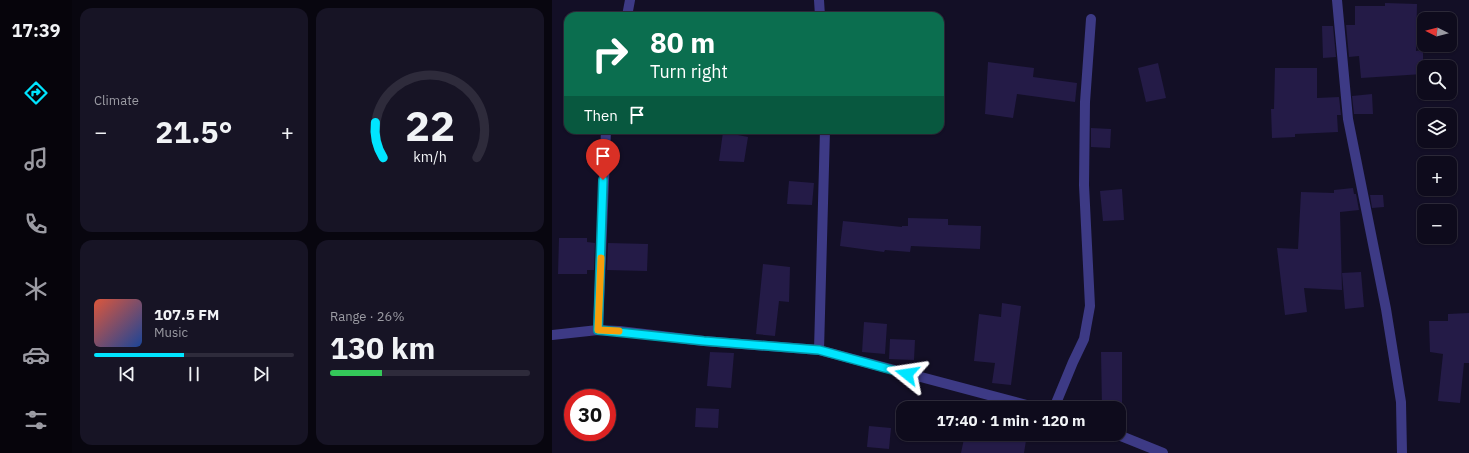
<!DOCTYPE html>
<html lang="en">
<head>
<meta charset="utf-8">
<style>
	:root { --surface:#0e0b1c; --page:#171425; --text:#f1f3f6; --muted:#9b9ba3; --line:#2e2b3b; --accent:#00e5ff }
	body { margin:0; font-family:"IBM Plex Sans",sans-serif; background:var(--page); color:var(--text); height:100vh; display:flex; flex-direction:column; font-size:15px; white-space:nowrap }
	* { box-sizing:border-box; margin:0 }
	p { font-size:13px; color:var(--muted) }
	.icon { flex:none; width:22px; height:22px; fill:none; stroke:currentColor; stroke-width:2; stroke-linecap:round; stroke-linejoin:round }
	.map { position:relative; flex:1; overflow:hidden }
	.drawer { display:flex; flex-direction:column; gap:8px; padding:8px; background:#08060f; width:480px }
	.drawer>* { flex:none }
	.banner { position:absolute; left:12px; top:12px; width:380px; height:122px; border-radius:12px; box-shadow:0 1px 3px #0004,0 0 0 1px var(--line); background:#0b6e4f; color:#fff; overflow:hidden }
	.needle { width:26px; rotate:276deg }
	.controls { position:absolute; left:865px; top:12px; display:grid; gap:8px }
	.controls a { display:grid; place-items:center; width:40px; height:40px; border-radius:8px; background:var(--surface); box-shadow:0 1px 3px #0004,0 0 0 1px var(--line); font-size:20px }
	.speed { position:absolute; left:12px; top:389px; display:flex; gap:8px; font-size:20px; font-weight:700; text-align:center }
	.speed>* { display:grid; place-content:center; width:52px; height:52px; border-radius:50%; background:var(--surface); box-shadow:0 1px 3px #0004,0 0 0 1px var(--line); line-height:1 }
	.speed .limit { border:6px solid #d22; background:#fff; color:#111 }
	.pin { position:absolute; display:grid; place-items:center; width:34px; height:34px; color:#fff; margin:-41px -17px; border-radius:50% 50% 50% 0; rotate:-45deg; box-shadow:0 0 4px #0007 }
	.pin .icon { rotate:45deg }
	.me { position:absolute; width:44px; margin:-22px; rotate:285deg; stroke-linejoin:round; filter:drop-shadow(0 0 3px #0008) }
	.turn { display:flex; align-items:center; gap:14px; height:84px; padding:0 20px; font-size:18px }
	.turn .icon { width:52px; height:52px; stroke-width:2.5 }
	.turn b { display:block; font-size:28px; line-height:34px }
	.then { display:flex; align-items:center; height:38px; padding:0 20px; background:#0003; gap:8px; font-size:15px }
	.big { font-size:30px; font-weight:700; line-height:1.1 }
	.drawer .widget { flex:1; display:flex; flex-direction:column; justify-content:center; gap:6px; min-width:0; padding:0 14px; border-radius:12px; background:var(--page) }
	.drawer .dial { align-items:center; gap:0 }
	.dial svg { height:104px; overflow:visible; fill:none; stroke:var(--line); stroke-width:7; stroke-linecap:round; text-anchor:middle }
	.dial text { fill:var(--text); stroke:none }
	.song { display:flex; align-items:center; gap:12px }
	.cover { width:48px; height:48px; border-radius:6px; background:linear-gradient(135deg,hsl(10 70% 55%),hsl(220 70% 35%)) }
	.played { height:4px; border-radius:2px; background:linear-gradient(90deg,var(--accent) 45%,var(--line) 45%) }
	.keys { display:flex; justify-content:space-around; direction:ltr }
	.heat { display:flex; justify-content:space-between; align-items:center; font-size:22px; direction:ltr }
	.charge { height:6px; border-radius:3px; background:linear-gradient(90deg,#34c759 26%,var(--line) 0) }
	.drawer .tiles { flex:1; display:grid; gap:8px; grid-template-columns:repeat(2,1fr) }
	.trip { position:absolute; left:344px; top:401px; width:230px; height:40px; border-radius:12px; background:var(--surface); box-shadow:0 1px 3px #0004,0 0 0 1px var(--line); font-weight:700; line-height:40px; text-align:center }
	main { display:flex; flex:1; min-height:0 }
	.tab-bar { display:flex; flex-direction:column; width:72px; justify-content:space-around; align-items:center; background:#06040b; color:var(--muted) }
	.tab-bar .icon { width:28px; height:28px }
	.tab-bar .active { color:var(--accent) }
	.tab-bar b { font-size:18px; color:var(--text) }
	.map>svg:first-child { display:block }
	.building { fill:#241b47 }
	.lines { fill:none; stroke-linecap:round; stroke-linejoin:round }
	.street { stroke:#3d3a85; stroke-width:10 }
	.route-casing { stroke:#0095a6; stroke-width:10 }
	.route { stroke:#00e5ff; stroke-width:7 }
	.slow { stroke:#f59e0b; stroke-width:7 }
</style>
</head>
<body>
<main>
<nav class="tab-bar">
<b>17:39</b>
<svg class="icon active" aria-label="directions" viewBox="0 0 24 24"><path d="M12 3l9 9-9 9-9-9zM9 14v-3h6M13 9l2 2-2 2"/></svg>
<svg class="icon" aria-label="music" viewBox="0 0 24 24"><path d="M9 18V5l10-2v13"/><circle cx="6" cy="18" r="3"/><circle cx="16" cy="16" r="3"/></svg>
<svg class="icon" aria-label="phone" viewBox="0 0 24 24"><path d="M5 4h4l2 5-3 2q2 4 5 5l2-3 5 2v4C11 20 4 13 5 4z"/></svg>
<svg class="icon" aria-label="climate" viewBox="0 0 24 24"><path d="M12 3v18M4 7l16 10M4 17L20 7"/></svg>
<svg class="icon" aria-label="car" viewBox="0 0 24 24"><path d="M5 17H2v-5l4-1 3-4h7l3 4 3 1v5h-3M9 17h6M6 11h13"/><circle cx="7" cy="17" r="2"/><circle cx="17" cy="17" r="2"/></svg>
<svg class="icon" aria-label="filters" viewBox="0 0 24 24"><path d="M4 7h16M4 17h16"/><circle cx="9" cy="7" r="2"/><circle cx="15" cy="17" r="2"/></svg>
</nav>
<section class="drawer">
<div class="tiles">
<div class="widget"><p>Climate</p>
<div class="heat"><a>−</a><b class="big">21.5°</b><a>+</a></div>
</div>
<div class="widget dial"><svg viewBox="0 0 100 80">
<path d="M14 69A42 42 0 1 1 86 69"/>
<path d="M14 69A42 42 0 0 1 8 42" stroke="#00e5ff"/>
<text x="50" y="56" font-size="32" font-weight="700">22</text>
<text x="50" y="72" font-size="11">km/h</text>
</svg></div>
<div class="widget">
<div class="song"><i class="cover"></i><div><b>107.5 FM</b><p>Music</p></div></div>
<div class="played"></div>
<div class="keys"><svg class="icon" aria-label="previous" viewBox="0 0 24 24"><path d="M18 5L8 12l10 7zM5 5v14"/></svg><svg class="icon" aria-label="pause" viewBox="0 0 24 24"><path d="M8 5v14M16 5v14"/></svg><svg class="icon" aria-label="next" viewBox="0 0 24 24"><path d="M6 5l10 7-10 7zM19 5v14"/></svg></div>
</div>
<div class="widget"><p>Range · 26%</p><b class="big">130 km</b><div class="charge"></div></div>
</div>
</section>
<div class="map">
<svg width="917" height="453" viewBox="0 0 917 453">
	<rect width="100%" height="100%" fill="#130f26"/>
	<path class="building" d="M 833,3 L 865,4 L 864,51 L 871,50 L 871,74 L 809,78 L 807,56 L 797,57 L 794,25 L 803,25 L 803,6 L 833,6 Z
		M 770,26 L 781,26 L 784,57 L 771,58 Z
		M 436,62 L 482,68 L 481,77 L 525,83 L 523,102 L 465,94 L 461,118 L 433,114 Z
		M 606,63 L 614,98 L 594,102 L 586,68 Z
		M 723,68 L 765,68 L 765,98 L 787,97 L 789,115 L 785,115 L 786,132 L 743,134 L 743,137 L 720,138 L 719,109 L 722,109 Z
		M 820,94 L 821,114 L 802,114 L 800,96 Z
		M 539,128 L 559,129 L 558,148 L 539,147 Z
		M 171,132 L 196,137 L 192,162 L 167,161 Z
		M 237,181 L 262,183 L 260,205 L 235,204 Z
		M 801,188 L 802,194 L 804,194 L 807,210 L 788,212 L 790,290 L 752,288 L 755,312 L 733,315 L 725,248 L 746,249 L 749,192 L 782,193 L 782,190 Z
		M 570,189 L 572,220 L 551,221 L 548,191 Z
		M 818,195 L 831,195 L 832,207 L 820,208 Z
		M 356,218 L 396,219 L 396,225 L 429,226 L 428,249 L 359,246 L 358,252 L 333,250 L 332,252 L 288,246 L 291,221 L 350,227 L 350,226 L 356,226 Z
		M 7,238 L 35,238 L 35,242 L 43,243 L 42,270 L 35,270 L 35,274 L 6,274 Z
		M 56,243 L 96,244 L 95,271 L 55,270 Z
		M 211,264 L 238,267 L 237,302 L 227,301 L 223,336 L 204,334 Z
		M 809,272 L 812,307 L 793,309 L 790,273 Z
		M 450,303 L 469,306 L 459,385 L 440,383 L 443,363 L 422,361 L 427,314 L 449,317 Z
		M 917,313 L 917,363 L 912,363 L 908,403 L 886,401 L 891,354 L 878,352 L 877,321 L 896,321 L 896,314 Z
		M 312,322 L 335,324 L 333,354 L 310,352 Z
		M 338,339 L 363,340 L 362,360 L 337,359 Z
		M 158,352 L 182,353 L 179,388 L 155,386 Z
		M 549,352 L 570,352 L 570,408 L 550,408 Z
		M 144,408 L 167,409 L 166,428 L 143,427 Z
		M 317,426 L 339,428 L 337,449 L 315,447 Z
		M 413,434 L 475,434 L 472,453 L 409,453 Z"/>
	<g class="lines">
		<path class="street" d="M 267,0 L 268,16
			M 785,0 L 796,119 L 834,309 L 849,402 L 850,453
			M 75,16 L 78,0
			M 46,330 L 54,130
			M 0,335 L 46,330 L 67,331 L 152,341 L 267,350 L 486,408
			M 267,350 L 273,130
			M 502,408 L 521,362 L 532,339 L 538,306 L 532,185 L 533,102 L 539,19
			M 564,434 L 611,453"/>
	</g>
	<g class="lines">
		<g class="route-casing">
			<path id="route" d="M 51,180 L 46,330 L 152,341 L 267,350 L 355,374"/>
		</g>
		<use href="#route" class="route"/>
		<path class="slow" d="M 49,258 L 46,330 L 67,331"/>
	</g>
</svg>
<div class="controls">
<a><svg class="needle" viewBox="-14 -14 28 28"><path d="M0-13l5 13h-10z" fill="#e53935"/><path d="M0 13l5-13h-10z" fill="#9b9ba3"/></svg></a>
<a><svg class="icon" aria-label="search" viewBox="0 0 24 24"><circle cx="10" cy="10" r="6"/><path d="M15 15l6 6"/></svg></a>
<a><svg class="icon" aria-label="layers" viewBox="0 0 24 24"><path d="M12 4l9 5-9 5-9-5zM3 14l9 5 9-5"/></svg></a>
<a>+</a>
<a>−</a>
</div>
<div class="speed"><div class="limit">30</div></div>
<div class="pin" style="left:51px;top:180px;background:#d93025"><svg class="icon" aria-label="arrive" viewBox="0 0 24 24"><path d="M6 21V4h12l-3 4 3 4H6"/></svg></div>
<svg class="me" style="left:355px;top:374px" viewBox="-20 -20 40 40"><path d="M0-17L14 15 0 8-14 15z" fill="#00e5ff" stroke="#fff" stroke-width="4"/></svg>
<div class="trip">17:40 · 1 min · 120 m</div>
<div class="banner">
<div class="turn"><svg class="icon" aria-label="right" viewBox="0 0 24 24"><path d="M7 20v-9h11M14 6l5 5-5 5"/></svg><div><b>80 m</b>Turn right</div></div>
<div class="then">Then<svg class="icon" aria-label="arrive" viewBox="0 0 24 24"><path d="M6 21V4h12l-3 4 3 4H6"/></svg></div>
</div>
</div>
</main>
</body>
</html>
